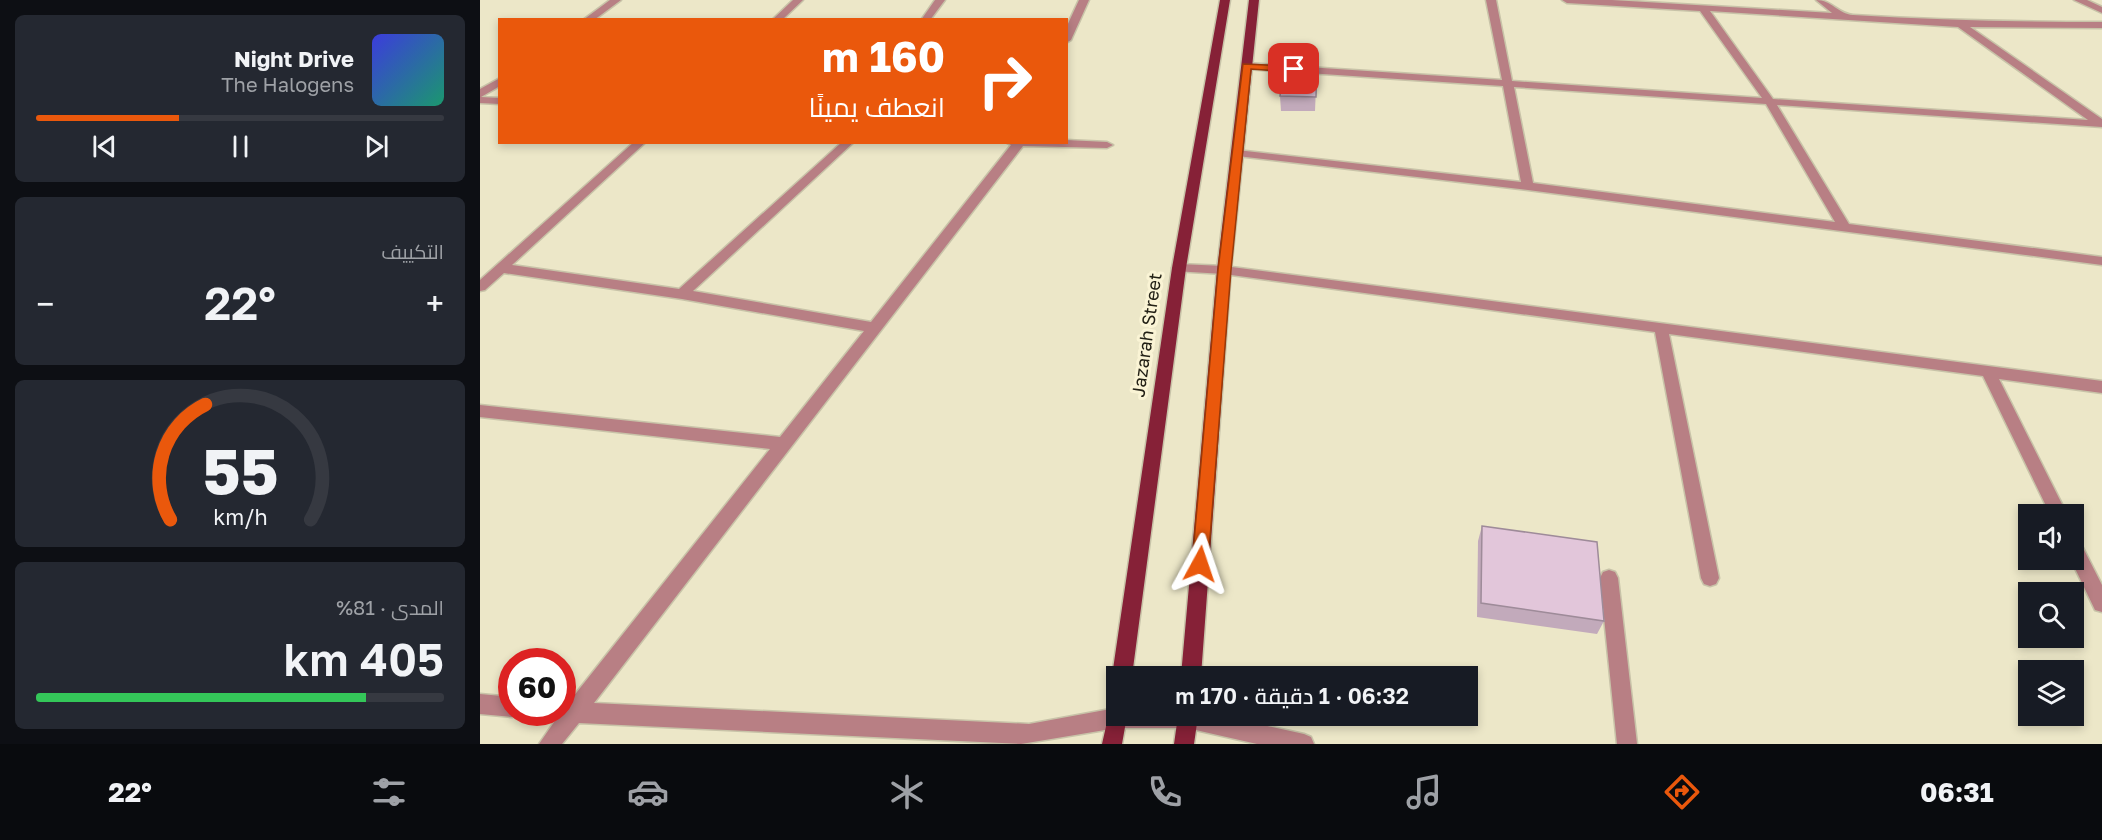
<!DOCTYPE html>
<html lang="ar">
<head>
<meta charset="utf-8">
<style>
	:root { --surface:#171b24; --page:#242831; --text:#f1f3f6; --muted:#9ea1a6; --line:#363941; --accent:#ea580c }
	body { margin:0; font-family:"Golos Text",Cairo,sans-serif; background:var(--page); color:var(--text); direction:rtl; height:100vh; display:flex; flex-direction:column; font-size:22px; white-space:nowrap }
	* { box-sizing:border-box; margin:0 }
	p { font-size:20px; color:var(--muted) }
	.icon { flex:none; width:33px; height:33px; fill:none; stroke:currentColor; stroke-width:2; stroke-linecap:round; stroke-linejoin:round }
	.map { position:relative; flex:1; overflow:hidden; direction:ltr }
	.panel { display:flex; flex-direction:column; gap:15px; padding:15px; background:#0d0f14; width:480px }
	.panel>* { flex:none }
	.guide { position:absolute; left:18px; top:18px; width:570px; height:126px; border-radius:0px; box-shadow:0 3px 9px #0003; direction:rtl; background:#ea580c; color:#fff; overflow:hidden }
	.buttons { position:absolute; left:1538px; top:504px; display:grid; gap:12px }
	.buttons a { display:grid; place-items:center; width:66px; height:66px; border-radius:0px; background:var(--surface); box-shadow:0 3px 9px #0003; font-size:30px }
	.speed { position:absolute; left:18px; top:648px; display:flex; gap:12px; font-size:30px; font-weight:700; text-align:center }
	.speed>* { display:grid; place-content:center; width:78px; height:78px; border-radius:50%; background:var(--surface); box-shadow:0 3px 9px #0003; line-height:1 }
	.speed .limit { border:9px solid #d22; background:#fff; color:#111 }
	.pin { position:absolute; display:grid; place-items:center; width:51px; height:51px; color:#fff; margin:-26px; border-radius:12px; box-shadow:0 3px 9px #0006 }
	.me { position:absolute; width:66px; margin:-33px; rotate:5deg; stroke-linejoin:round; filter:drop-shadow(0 0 4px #0008) }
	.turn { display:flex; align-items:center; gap:21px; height:126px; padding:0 24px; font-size:27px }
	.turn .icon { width:78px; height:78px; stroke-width:2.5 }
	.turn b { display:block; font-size:42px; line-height:51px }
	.big { font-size:45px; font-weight:600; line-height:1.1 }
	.panel .widget { flex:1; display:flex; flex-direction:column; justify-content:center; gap:9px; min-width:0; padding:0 21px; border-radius:9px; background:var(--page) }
	.panel .dial { align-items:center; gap:0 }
	.dial svg { height:156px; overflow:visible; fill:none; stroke:var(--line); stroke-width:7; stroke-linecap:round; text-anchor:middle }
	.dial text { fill:var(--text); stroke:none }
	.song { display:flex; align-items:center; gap:18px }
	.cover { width:72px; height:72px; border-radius:9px; background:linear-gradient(135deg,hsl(240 70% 55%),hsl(160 70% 35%)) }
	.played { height:6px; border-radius:3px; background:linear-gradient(90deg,var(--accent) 35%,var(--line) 35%) }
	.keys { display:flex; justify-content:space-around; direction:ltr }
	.heat { display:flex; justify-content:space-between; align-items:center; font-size:33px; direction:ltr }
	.charge { height:9px; border-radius:4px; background:linear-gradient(90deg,#34c759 81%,var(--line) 0) }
	.trip { position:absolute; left:626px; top:666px; width:372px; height:60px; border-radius:0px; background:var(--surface); box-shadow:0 3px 9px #0003; font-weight:600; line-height:60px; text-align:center; direction:rtl }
	.tabs { display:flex; height:96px; justify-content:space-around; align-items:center; background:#090b0e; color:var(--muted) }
	.tabs .icon { width:42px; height:42px }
	.tabs .selected { color:var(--accent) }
	.tabs b { font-size:27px; color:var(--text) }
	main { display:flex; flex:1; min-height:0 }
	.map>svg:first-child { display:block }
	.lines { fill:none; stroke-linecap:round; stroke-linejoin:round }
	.minor-casing { stroke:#c8c3a8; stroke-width:3 }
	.primary-casing { stroke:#c8c3a8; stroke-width:3 }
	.minor { fill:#b87f84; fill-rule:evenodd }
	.primary { fill:#862137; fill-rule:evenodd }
	.wall { fill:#c2aabb }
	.building { fill:#e2c6da; stroke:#9e8b99; stroke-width:1.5 }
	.route { fill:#ea580c; stroke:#983908; stroke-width:1.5 }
	.labels { text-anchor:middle; stroke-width:6; stroke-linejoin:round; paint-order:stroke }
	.street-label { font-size:18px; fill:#232116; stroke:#faf4d5 }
</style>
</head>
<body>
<main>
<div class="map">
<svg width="1622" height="744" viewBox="0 0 1622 744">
	<rect width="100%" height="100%" fill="#ece7c8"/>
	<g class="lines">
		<g class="minor-casing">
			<path id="minor" d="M 130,0 L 141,0 L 114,20 L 103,20 Z
				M 313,0 L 323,0 L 302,20 L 292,20 Z
				M 455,0 L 465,0 L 450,20 L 441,20 Z
				M 599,0 L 609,0 L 591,40 L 586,43 L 586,28 Z
				M 1006,0 L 1016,0 L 1032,81 L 1282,98 L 1220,11 L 1087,3 L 1082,0 L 1132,0 L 1352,13 L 1336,0 C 1352,0 1358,14 1373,15 C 1456,20 1539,22 1622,22 L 1622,28 L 1490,27 L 1622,119 L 1622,127 L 1297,105 L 1369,224 L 1622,257 L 1622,265 L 1048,190 L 757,156 L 751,153 L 757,150 L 1041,182 L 1023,86 L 767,69 L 762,66 L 767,63 L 1022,80 ZM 1230,11 L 1478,27 L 1608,120 L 1293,99 ZM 1034,87 L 1286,104 L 1355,222 L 1053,183 Z
				M 1594,0 L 1607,0 L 1622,7 L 1622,13 Z
				M 20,78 L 20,86 L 1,97 L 20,98 L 20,104 L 0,103 L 0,89 Z
				M 586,140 L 627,142 L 633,145 L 627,148 L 543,146 L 114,703 L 549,724 L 636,708 L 636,716 L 742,716 L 824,734 L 831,737 L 834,744 L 777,744 L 707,728 L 637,728 L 541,744 L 99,723 L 82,744 L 59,744 L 79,715 L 78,712 L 82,712 L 82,704 L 89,702 L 290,449 L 0,417 L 0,405 L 300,437 L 384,331 L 202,299 L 24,273 L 5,290 L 0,291 L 0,280 L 154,142 L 166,142 L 32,265 L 199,289 L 362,142 L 374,142 L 213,291 L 391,322 L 531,145 L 525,142 L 586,142 Z
				M 699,264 L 744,266 L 1622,381 L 1622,393 L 1519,379 L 1587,514 L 1570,514 L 1503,376 L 1189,334 L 1239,578 L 1236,584 L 1230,586 L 1224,584 L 1221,578 L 1175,332 L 744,274 L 694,271 L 692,268 Z
				M 1593,537 L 1599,540 L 1622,585 L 1622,612 L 1615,610 L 1591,560 L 1593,560 Z
				M 1129,570 L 1135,572 L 1138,578 L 1157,744 L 1137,744 L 1120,578 L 1123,572 Z
				M 0,694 L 32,697 L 32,712 L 39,714 L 32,717 L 0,714 Z"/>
		</g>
		<g class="primary-casing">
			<path id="primary" d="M 740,0 L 750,0 L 706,268 L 652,676 L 636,676 L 636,683 L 632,676 L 692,268 Z
				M 769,0 L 779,0 L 751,270 L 721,676 L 701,676 L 737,270 Z
				M 636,706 L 636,716 L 647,716 L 642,744 L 622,744 L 630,709 Z
				M 698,716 L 718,716 L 714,744 L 694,744 Z"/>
		</g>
		<use href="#minor" class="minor"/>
		<use href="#primary" class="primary"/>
	</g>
	<path class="wall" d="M 837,62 L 835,111 L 801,111 L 800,96 Z
		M 1002,526 L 1124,621 L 1117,634 L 997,617 L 998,541 Z"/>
	<path class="building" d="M 804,61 L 837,62 L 836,97 L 800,96 Z
		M 1002,526 L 1117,542 L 1124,621 L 1001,603 Z"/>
	<path class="route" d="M 763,64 L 814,66 L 819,69 L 814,72 L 771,69 L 751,270 L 728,564 L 726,569 L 714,569 L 712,564 L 738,270 Z"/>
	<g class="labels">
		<g class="street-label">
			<text transform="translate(667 335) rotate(-82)" y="6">Jazarah Street</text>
		</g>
	</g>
</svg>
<div class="buttons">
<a><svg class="icon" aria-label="sound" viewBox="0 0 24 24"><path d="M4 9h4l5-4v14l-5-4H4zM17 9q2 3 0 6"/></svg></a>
<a><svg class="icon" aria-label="search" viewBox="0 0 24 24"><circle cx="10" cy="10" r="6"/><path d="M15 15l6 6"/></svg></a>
<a><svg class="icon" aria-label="layers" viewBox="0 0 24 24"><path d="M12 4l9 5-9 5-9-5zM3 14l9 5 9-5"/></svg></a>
</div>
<div class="speed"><div class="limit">60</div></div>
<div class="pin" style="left:814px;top:69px;background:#d93025"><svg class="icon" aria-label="arrive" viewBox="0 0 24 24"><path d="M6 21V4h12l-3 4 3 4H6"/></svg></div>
<svg class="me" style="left:720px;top:564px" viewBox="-20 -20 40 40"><path d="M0-17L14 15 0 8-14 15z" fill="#ea580c" stroke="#fff" stroke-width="4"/></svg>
<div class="trip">06:32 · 1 دقيقة · 170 m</div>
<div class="guide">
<div class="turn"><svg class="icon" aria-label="right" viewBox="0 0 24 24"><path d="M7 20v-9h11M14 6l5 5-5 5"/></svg><div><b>160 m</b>انعطف يمينًا</div></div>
</div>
</div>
<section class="panel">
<div class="widget">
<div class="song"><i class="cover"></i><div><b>Night Drive</b><p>The Halogens</p></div></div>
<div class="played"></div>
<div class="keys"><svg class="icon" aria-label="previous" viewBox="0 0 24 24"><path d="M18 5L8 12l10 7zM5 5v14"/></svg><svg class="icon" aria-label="pause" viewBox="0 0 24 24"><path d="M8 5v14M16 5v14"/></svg><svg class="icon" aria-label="next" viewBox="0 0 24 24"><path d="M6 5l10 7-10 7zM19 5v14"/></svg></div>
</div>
<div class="widget"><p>التكييف</p>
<div class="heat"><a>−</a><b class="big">22°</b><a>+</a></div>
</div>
<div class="widget dial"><svg viewBox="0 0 100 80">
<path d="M14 69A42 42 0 1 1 86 69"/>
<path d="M14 69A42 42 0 0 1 32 10" stroke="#ea580c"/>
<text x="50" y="56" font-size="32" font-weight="700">55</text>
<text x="50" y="72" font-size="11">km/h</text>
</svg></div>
<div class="widget"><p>المدى · 81%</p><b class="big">405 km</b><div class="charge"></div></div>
</section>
</main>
<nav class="tabs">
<b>06:31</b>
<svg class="icon selected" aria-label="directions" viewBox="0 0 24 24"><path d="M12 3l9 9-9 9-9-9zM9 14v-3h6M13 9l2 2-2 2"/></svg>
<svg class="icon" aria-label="music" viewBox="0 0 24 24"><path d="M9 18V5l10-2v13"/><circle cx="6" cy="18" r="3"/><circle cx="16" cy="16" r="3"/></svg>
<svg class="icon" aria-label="phone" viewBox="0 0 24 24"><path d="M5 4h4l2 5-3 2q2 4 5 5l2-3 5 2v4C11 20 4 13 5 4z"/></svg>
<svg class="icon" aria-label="climate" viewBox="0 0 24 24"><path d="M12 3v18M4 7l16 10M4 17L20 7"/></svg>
<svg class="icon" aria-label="car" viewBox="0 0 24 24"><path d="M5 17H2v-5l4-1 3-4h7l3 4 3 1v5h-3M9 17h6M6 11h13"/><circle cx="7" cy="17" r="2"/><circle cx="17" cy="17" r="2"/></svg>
<svg class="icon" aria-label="filters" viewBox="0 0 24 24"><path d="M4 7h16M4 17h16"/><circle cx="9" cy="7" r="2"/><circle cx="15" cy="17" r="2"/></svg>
<b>22°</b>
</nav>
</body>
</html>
